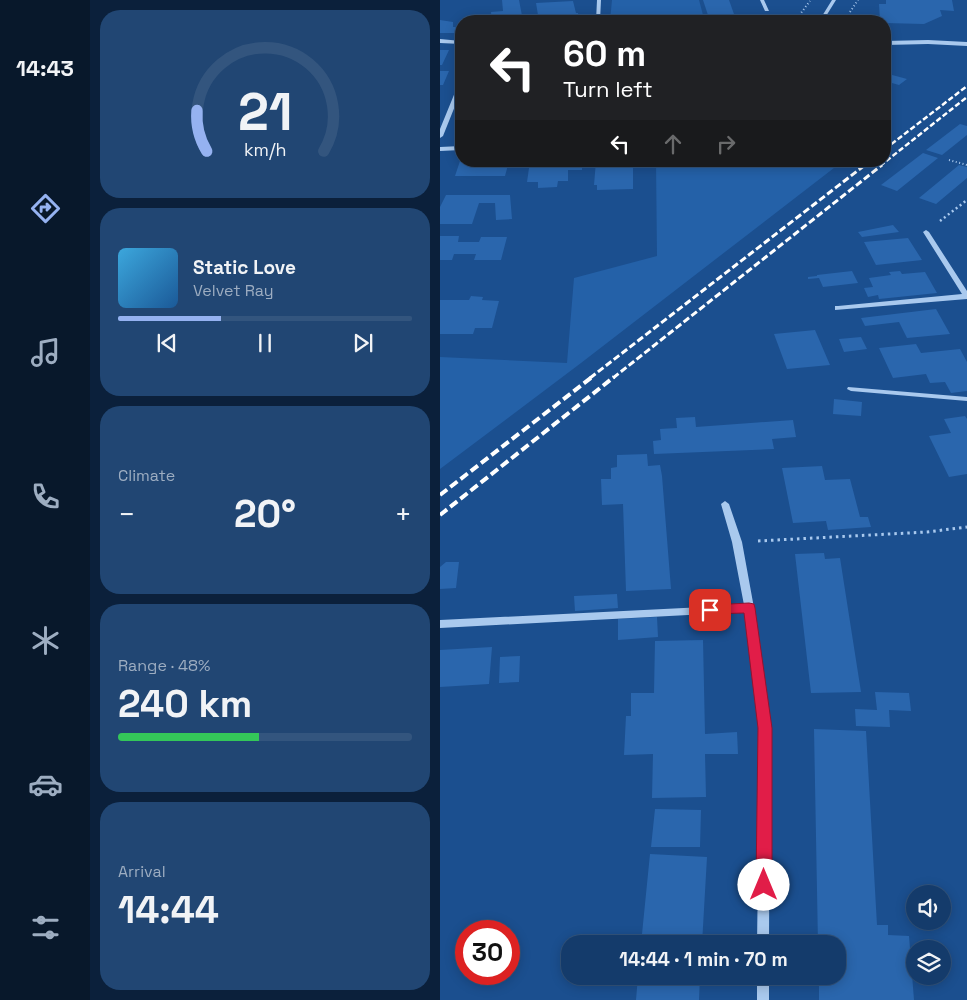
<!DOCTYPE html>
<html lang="en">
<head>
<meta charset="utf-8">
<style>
	:root { --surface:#143b6b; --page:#214673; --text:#f1f3f6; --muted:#9dadc1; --line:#33557e; --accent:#95b2f1 }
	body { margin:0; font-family:"Space Grotesk",sans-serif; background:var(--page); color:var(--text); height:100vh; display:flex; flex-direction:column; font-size:19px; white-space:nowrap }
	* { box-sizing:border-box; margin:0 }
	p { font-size:16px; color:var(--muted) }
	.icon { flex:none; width:28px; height:28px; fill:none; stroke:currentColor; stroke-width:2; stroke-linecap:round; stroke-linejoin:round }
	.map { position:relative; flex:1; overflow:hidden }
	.side { display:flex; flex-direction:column; gap:10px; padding:10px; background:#0b203b; width:350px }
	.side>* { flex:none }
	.hud { position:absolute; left:15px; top:15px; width:436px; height:152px; border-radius:20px; box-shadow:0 2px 12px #0003,0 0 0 1px var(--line); background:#202124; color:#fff; overflow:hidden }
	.tools { position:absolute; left:466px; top:885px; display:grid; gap:10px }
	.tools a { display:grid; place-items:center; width:45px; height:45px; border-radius:50%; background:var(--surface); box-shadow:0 2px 12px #0003,0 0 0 1px var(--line); font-size:25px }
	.speed { position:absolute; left:15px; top:920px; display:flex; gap:10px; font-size:25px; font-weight:700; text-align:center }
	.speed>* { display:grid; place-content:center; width:65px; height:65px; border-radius:50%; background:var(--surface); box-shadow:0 2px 12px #0003,0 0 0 1px var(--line); line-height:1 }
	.speed .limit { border:8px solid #d22; background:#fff; color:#111 }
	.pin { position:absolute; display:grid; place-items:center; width:42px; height:42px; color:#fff; margin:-21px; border-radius:10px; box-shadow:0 2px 8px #0006 }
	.me { position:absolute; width:55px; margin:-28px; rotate:0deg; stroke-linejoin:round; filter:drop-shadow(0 0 4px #0008) }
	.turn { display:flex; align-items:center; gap:18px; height:105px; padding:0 25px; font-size:22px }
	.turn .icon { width:65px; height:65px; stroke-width:2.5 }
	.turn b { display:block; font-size:35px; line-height:42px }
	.lanes { display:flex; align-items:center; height:48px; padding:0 25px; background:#0003; justify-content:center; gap:25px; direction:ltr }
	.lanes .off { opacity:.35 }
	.big { font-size:38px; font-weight:700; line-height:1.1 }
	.side .card { flex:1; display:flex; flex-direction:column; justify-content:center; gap:8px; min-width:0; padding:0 18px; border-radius:20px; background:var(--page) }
	.side .dial { align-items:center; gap:0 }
	.dial svg { height:130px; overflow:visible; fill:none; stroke:var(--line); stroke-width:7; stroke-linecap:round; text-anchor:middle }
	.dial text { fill:var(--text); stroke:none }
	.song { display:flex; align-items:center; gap:15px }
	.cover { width:60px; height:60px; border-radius:8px; background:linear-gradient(135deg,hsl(200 70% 55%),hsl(210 70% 35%)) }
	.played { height:5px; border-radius:2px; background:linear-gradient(90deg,var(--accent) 35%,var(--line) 35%) }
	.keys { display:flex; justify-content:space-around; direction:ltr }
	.heat { display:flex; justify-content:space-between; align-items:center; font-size:28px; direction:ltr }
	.charge { height:8px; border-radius:4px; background:linear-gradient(90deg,#34c759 48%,var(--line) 0) }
	.trip { position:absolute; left:121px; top:935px; width:285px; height:50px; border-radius:20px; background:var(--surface); box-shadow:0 2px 12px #0003,0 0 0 1px var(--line); font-weight:700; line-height:50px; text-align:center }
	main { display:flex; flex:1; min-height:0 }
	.tab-bar { display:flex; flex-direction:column; width:90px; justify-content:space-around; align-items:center; background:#08182b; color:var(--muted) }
	.tab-bar .icon { width:35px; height:35px }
	.tab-bar .active { color:var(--accent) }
	.tab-bar b { font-size:22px; color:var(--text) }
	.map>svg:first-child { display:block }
	.green { fill:#2461a8 }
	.building { fill:#2a66ad }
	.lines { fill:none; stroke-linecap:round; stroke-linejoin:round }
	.path-far2 { stroke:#a9c9ee; stroke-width:2; stroke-dasharray:1 2.5; stroke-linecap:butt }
	.path-far1 { stroke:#a9c9ee; stroke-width:2.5; stroke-dasharray:2 3; stroke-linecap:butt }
	.path { stroke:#a9c9ee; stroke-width:3; stroke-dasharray:2.5 4; stroke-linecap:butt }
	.minor { fill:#a9c9ee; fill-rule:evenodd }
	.rail-far2 { stroke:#fff; stroke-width:2.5; stroke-dasharray:5.5 2.5; stroke-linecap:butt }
	.rail-far1 { stroke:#fff; stroke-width:3; stroke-dasharray:7 3; stroke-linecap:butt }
	.rail { stroke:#fff; stroke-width:4; stroke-dasharray:9 4; stroke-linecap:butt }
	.route { fill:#e11d48; stroke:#92132f }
</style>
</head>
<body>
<main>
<nav class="tab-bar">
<b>14:43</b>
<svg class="icon active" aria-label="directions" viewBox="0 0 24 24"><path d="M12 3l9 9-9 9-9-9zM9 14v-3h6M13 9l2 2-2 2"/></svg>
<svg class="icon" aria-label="music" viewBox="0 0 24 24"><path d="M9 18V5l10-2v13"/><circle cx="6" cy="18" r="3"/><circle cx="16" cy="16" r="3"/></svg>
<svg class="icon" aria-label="phone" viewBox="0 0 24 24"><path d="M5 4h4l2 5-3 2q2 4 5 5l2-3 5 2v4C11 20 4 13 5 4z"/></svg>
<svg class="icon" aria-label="climate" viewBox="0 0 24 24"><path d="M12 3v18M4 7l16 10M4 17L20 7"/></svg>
<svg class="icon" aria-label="car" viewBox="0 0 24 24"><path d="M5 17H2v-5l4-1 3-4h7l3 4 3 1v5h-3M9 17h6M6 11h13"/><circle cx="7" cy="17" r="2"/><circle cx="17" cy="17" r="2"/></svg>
<svg class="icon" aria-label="filters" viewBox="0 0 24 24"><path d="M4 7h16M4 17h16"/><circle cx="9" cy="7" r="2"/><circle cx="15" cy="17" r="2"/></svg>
</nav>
<section class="side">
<div class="card dial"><svg viewBox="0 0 100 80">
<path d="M14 69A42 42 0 1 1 86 69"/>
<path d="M14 69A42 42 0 0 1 8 44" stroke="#95b2f1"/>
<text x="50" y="56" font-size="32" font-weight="700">21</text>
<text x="50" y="72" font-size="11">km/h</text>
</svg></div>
<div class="card">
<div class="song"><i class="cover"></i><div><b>Static Love</b><p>Velvet Ray</p></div></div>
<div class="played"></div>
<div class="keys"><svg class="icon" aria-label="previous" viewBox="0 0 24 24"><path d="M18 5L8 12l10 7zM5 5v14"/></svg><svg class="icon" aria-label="pause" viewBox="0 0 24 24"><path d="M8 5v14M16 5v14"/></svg><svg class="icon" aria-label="next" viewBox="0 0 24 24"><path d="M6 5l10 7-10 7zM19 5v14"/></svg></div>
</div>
<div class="card"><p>Climate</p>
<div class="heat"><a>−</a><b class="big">20°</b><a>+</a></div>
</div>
<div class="card"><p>Range · 48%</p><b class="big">240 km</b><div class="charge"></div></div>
<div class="card"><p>Arrival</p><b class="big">14:44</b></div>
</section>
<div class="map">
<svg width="527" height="1000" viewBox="0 0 527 1000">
	<rect width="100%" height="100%" fill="#1b4f8f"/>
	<path class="green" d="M 172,0 L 259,0 L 263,15 L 256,16 L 255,20 L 258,21 L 170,21 Z
		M 216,161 L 403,161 L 141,363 L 0,469 L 0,357 L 127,363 L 134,278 L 217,256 Z"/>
	<path class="building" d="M 62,0 L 79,0 L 83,21 L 52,21 L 51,12 L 63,11 Z
		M 263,0 L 289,0 L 295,17 L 307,18 L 293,21 L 267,21 L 269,18 Z
		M 446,0 L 512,0 L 514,11 L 500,10 L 502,16 L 484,24 L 445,23 L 445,21 L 440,21 L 439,4 L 446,4 Z
		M 133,1 L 136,13 L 138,13 L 139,21 L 99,21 L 96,3 Z
		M 0,20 L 13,22 L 13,27 L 21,27 L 20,33 L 0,33 Z
		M 0,50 L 9,50 L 2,65 L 0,65 Z
		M 0,71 L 9,71 L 3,85 L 0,85 Z
		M 445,73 L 467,79 L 459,85 L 445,81 Z
		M 520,124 L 527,126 L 527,135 L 502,155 L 486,150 Z
		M 483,153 L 498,158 L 457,191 L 441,185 Z
		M 20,161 L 50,161 L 49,163 L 62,164 L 63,161 L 73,161 L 72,165 L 68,165 L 65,176 L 15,176 Z
		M 90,161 L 142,161 L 142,170 L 128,170 L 128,181 L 118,181 L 117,187 L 98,188 L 98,182 L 87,182 Z
		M 156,161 L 193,161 L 193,189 L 157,190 L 157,185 L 154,185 Z
		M 519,165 L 527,167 L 527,178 L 496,204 L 479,198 Z
		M 6,195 L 70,195 L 72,219 L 56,220 L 55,203 L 39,203 L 32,224 L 0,224 L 0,207 Z
		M 453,225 L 459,232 L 422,237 L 418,232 Z
		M 0,236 L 19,236 L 18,242 L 39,242 L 41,237 L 67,237 L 61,260 L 34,260 L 36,254 L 14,254 L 12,260 L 0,260 Z
		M 468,238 L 482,260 L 436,265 L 424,242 Z
		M 412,271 L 418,283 L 383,287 L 379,278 L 368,279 L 368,277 L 377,276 L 377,275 Z
		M 460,271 L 462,274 L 485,272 L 497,293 L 439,299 L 438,295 L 428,297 L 424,288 L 433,287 L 429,278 L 451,275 L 449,272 Z
		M 31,296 L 43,297 L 42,300 L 59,301 L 52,328 L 35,328 L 33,334 L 0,334 L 0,300 L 29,300 Z
		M 496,309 L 510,334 L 467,338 L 459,322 L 425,326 L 421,318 Z
		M 375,330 L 390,365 L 347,369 L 334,334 Z
		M 421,337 L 427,349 L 404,352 L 399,339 Z
		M 476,344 L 481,353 L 520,349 L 527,362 L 527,391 L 511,393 L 505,382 L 490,383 L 486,374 L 453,378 L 439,348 Z
		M 394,399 L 422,402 L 421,416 L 393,414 Z
		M 525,416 L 527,419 L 527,474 L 509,477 L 489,436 L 511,433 L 504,419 Z
		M 255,417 L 256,427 L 353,420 L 356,437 L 332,439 L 334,449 L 214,454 L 213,441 L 221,440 L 220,429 L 237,428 L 236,418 Z
		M 207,454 L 208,466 L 220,465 L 222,476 L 231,589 L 186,591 L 183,504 L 162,505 L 161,479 L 171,479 L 171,468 L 177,467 L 177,455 Z
		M 382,466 L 385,480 L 410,479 L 420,517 L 428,517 L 431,527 L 388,530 L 386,521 L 353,523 L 342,468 Z
		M 384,553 L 385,559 L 400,558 L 421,692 L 371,693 L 355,554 Z
		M 6,562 L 19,562 L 16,588 L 0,589 L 0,567 Z
		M 177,594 L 178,608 L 135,611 L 134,596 Z
		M 217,617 L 218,637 L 178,640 L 178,619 Z
		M 263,640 L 265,734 L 297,732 L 298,754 L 265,754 L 266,797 L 212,798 L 213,754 L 184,755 L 186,716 L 191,716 L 191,693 L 214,693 L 215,641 Z
		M 52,647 L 49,684 L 0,687 L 0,650 Z
		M 80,656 L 79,682 L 59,683 L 60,657 Z
		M 435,692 L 469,693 L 471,711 L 449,710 L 450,727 L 416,726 L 415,709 L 437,710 Z
		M 374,729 L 426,731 L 437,925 L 448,925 L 448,935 L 469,936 L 474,1000 L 379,1000 L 379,976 L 398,976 L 398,944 L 378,944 Z
		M 215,809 L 261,810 L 260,847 L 211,847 Z
		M 210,854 L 267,857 L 262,944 L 201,944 Z
		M 198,976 L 260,976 L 259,1000 L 196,1000 Z"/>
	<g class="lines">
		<path class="path-far2" d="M 410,12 L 418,0
			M 355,21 L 370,1
			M 509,160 L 527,165"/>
		<path class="path-far1" d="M 500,221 L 527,200"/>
		<path class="path" d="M 318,541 L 487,532 L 527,527"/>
		<path class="minor" d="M 157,0 L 161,0 L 160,21 L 156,21 Z
			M 320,0 L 324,0 L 329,11 L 325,11 Z
			M 392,0 L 396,0 L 383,21 L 379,21 Z
			M 0,39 L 21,41 L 21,44 L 0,43 Z
			M 488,40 L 527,42 L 527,46 L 488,44 L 445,45 L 445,41 Z
			M 21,83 L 21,91 L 3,136 L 0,138 L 0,129 L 18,85 Z
			M 21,146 L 21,150 L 0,151 L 0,147 Z
			M 486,230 L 489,232 L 527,291 L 527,299 L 395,310 L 395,306 L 398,306 L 522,294 L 483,232 Z
			M 408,387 L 527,397 L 527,401 L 411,391 L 407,389 Z
			M 285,501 L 289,504 L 302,542 L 314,608 L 330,728 L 329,944 L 317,944 L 320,728 L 305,612 L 0,628 L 0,620 L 304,605 L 292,542 L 281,504 Z
			M 317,976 L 329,976 L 329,1000 L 317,1000 Z"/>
		<path class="rail-far2" d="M 445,149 L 527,86
			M 424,166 L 430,161
			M 440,166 L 527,97"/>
		<path class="rail-far1" d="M 150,378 L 425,165
			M 173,378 L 442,165"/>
		<path class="rail" d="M 0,495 L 152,377
			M 0,515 L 174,377"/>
	</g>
	<path class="route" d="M 309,603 L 314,604 L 315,608 L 332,728 L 332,885 L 329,890 L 324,892 L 318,890 L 316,885 L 318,728 L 304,613 L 270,614 L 266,613 L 264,610 L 266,606 L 270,605 Z"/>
</svg>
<div class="tools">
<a><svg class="icon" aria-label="sound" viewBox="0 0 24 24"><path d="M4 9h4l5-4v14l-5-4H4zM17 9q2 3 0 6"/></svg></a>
<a><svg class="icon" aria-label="layers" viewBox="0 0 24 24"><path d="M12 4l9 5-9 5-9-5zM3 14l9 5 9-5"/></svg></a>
</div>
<div class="speed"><div class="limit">30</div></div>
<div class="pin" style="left:270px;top:610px;background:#d93025"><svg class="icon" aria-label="arrive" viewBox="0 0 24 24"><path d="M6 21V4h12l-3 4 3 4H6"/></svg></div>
<svg class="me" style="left:324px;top:885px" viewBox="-20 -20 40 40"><circle r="19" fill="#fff"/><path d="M0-13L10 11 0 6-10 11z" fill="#e11d48"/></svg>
<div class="trip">14:44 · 1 min · 70 m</div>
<div class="hud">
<div class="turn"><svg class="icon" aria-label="left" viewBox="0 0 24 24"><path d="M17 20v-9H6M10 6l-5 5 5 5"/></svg><div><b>60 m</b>Turn left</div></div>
<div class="lanes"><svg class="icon" aria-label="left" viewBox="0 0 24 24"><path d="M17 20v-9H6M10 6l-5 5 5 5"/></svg><svg class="icon off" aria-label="ahead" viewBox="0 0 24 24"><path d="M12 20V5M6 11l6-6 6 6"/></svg><svg class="icon off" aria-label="right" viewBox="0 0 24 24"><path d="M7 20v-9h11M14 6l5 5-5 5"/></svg></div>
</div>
</div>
</main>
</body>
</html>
